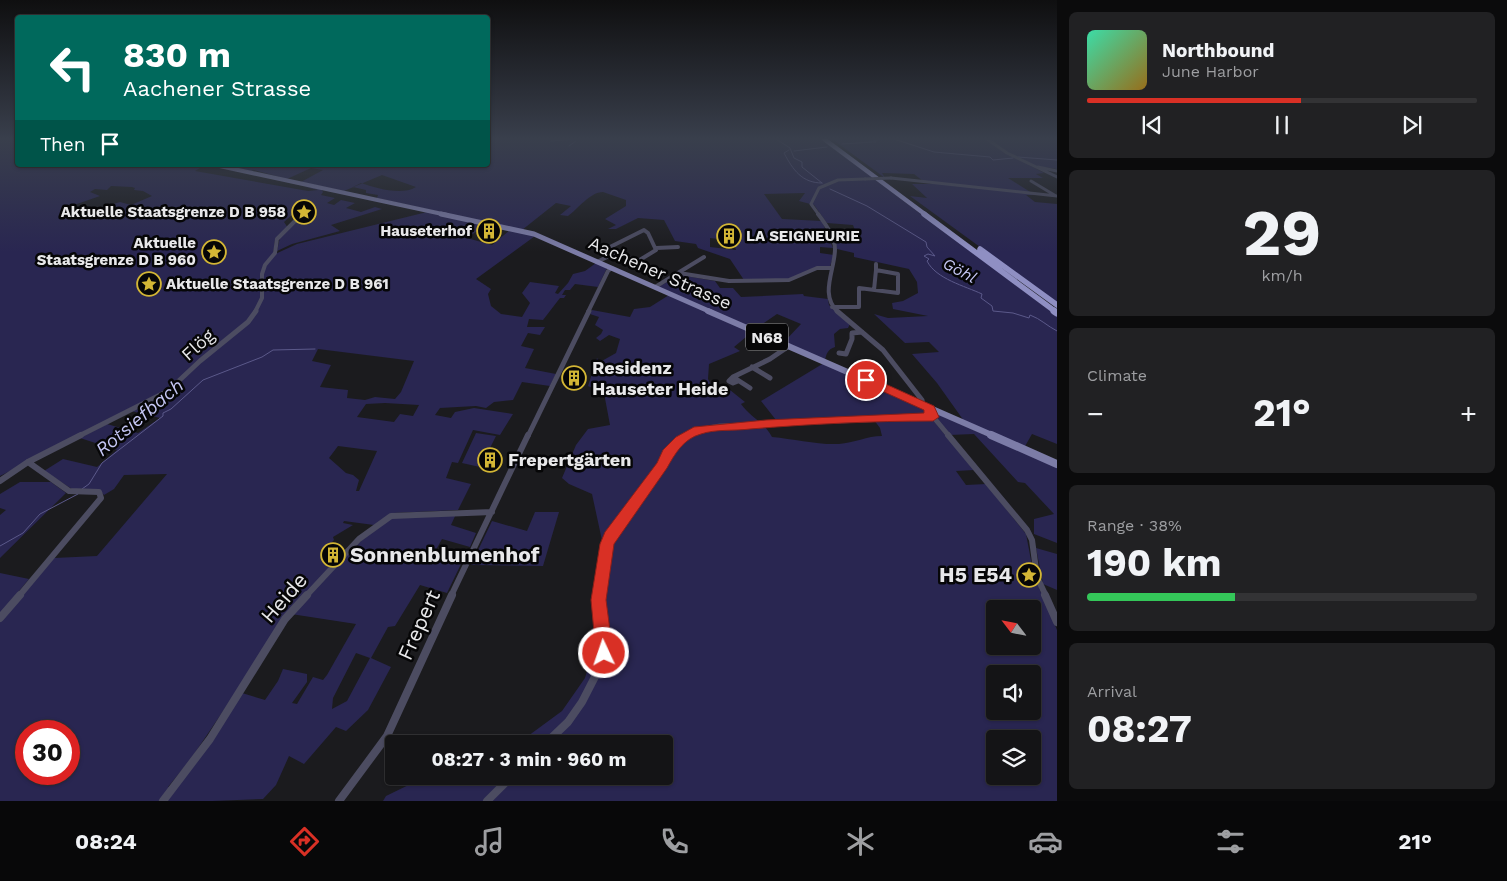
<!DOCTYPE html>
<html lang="en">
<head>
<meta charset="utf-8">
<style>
	:root { --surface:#141416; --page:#212123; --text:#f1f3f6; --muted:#9d9ea1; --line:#333335; --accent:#d93025 }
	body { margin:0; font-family:"Work Sans",sans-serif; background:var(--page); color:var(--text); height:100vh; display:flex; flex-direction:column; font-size:19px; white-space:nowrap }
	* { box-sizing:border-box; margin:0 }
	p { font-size:16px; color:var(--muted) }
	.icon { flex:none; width:28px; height:28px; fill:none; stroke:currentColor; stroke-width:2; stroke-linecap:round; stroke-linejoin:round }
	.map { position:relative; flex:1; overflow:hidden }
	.sheet { display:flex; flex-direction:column; gap:12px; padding:12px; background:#0b0b0c; width:450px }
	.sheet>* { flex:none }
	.banner { position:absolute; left:15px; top:15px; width:475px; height:152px; border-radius:5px; box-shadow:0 1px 4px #0004,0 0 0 1px var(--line); background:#00695c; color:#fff; overflow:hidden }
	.needle { width:32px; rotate:302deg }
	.buttons { position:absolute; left:986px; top:600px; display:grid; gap:10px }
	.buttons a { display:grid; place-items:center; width:55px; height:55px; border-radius:5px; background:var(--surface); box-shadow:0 1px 4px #0004,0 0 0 1px var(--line); font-size:25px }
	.speed { position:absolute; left:15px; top:720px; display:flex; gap:10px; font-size:25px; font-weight:700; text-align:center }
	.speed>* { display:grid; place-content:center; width:65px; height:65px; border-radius:50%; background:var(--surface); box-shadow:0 1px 4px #0004,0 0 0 1px var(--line); line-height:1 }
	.speed .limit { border:8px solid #d22; background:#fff; color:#111 }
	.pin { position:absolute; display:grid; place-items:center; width:42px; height:42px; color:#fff; margin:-21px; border:2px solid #fff; border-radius:50%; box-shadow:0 1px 5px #0007 }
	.me { position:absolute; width:55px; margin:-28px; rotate:357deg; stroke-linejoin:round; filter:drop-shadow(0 0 4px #0008) }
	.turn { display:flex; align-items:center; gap:18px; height:105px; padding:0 25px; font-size:22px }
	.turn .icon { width:65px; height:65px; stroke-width:2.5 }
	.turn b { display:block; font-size:35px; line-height:42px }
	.then { display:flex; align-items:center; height:48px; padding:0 25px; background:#0003; gap:10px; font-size:19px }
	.big { font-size:38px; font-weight:700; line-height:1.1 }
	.sheet .card { flex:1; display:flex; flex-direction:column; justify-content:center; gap:8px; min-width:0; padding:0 18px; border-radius:8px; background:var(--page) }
	.sheet .dial { align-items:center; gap:0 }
	.dial b { font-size:65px; line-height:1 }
	.song { display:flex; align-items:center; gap:15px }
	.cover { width:60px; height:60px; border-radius:8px; background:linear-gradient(135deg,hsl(160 70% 55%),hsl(40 70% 35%)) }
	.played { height:5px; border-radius:2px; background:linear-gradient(90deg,var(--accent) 55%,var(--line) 55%) }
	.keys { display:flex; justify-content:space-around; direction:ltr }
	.heat { display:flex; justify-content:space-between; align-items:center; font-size:28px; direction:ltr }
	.charge { height:8px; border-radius:4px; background:linear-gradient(90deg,#34c759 38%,var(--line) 0) }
	.trip { position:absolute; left:385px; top:735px; width:288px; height:50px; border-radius:5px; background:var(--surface); box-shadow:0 1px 4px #0004,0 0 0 1px var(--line); font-weight:700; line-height:50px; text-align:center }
	.tabs { display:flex; height:80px; justify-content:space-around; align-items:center; background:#080809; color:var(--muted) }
	.tabs .icon { width:35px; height:35px }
	.tabs .selected { color:var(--accent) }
	.tabs b { font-size:22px; color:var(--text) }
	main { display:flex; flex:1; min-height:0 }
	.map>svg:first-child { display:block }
	.green { fill:#292651; fill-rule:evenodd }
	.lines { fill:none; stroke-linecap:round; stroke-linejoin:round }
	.stream { stroke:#5b598a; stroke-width:1 }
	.minor-far4 { stroke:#4c4c61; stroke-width:3 }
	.minor-far3 { stroke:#4c4c61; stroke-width:4 }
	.minor-far2 { stroke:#4c4c61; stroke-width:5 }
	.minor-far1 { stroke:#4c4c61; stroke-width:6 }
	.minor { stroke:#4c4c61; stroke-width:8 }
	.major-far3 { stroke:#7c7ca7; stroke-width:4 }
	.major-far2 { stroke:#7c7ca7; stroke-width:5 }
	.major-far1 { stroke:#7c7ca7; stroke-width:6 }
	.major { stroke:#7c7ca7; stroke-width:8 }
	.highway-far2 { stroke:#8f8fc3; stroke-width:4.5 }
	.highway-far1 { stroke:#8f8fc3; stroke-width:5.5 }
	.highway { stroke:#8f8fc3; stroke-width:7 }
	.minor-bridge { stroke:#4c4c61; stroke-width:3 }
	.route { fill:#d93025; stroke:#8d1f18 }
	.labels { text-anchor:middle; stroke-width:5; stroke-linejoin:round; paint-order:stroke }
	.far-poi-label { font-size:15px; font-weight:bold; fill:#e8e8ea; stroke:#060607; text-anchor:end }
	.far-water-label { font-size:16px; font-style:italic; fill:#c5c6f4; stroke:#060607 }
	.shield { fill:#060607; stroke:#a4a4a6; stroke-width:1 }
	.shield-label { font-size:16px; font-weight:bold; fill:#e8e8ea }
	.street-label { font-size:18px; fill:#e8e8ea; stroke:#060607 }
	.poi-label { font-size:18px; font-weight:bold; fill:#e8e8ea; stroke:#060607; text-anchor:start }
	.water-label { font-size:19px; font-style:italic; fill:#c5c6f4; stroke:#060607 }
	.near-poi-label { font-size:21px; font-weight:bold; fill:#e8e8ea; stroke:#060607; text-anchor:start }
	.near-street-label { font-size:21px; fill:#e8e8ea; stroke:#060607 }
</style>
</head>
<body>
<main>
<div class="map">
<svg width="1057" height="801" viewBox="0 0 1057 801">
	<rect width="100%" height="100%" fill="#1b1b1e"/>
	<path class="green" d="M 0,139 L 17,139 L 18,165 L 191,165 L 200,168 L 195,171 L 308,191 L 318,190 L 305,187 L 321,189 L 323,192 L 321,195 L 335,198 L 327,203 L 334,205 L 341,200 L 355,203 L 346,208 L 361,212 L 375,207 L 382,209 L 331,225 L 340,231 L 292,244 L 277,251 L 280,237 L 303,216 L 295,212 L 284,222 L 288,228 L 275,240 L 273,255 L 297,244 L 427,212 L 486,225 L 467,238 L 492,245 L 510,230 L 535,236 L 476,279 L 491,289 L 488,294 L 491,306 L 501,314 L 522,317 L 530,303 L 522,293 L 530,282 L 559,286 L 555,293 L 558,294 L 568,283 L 573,274 L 585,271 L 596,263 L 607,268 L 598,287 L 575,284 L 570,290 L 565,290 L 562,295 L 566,295 L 564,298 L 560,298 L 543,320 L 529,319 L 527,327 L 545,327 L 540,335 L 528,333 L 521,346 L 534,349 L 525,368 L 556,374 L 550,386 L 522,382 L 513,400 L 494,402 L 486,408 L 476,406 L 440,408 L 435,415 L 451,418 L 455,412 L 474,408 L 513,414 L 500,435 L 473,430 L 458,463 L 452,462 L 446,478 L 471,484 L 458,510 L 393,513 L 374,525 L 344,521 L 343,523 L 353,525 L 333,537 L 334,540 L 320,554 L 324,556 L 322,561 L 335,564 L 291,609 L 272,634 L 234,695 L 190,760 L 168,787 L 182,781 L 242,693 L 265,700 L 278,681 L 283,669 L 307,674 L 307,682 L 292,703 L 297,704 L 313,677 L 323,680 L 327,675 L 356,624 L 291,614 L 362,540 L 393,517 L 456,514 L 451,525 L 476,533 L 470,547 L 442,539 L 432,557 L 461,564 L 447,593 L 420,585 L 395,626 L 388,627 L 371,658 L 391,667 L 368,710 L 346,731 L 336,727 L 304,764 L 289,756 L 276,785 L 263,799 L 213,801 L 0,801 L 0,622 L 54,558 L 97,556 L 167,474 L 124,475 L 114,489 L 104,495 L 98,489 L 72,489 L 44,471 L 63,459 L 97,467 L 117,450 L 80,438 L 107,424 L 138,433 L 160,418 L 131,411 L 0,476 ZM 111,186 L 132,187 L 135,188 L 134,190 L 143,191 L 152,196 L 131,205 L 120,202 L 83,213 L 74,210 L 74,205 L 100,196 L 90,192 L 95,189 L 107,190 ZM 318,349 L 414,361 L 401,392 L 395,399 L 375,397 L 365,400 L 347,398 L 348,390 L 320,387 L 331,365 L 312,361 ZM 385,403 L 419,405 L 413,416 L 400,414 L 394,422 L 357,417 L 366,404 ZM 338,446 L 377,451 L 359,491 L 356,491 L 359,480 L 353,475 L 346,473 L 329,458 ZM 356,653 L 370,658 L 347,701 L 332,709 L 333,698 ZM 26,731 L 69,731 L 69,774 L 26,774 Z
		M 488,139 L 821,139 L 1057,316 L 1057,444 L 1032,434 L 1024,448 L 964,421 L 937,383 L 912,354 L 939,352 L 929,342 L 905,343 L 874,314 L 888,318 L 928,316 L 893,309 L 892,303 L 903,301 L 918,293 L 917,282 L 909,269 L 854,257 L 854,253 L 837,249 L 834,240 L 854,241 L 852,236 L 833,234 L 832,231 L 856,233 L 853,225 L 827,223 L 814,205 L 799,201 L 805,193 L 764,194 L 782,219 L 822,221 L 833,248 L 820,247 L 820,253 L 834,255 L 829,269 L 817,268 L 792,279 L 744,280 L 730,259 L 698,248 L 696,244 L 675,241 L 664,220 L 638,218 L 616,229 L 608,229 L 616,225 L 605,219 L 626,206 L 626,200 L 603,192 C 590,192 578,209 568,216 L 560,215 L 571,206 L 556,203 L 522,230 L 377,198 L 378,195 L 366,193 L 366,190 L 353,187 L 361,183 C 376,188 401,196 416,187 L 382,175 L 344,191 L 301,182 L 323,170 L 311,168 L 287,179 L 254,170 L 251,171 L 222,165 L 488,165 ZM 719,231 L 739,234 L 740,242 L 733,242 L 736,250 L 710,247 L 710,238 L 719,239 Z
		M 832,139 L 1057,139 L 1057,169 L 1029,165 L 1044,173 L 1036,174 L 1043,178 L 1008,178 L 1035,195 L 1026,195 L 1035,202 L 1057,204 L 1057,303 L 910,196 L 927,198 L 912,184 L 941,184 L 923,181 L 914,174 L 882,173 L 885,178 Z
		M 680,275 L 715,281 L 720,288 L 733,288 L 741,297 L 803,294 L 804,296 L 828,299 L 829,305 L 850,324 L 848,328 L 840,329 L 834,334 L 835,347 C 828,349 826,354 825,361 L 784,342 L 801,324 L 777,314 L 755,329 L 658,287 Z
		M 669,295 L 752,332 L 734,347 L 740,351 L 709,364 L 708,379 L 715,392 L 724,394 L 730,390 L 745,402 L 741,404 C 750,417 764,422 772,437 C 794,439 818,445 839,444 C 854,443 867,436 882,436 L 880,428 L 874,420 L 932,419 L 974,470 L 956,471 L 966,485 L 986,484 L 1026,534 L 1034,576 L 1057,630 L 1057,801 L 383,801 L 386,796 L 427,776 L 664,776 L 664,744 L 507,744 L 528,736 L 562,711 L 585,678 L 596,640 L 596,596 L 603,545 L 592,494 L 569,484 L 562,478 L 576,445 L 588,429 L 610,425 L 604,393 L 588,386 L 597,358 L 600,362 L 616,353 L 620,339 L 609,335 L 600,341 L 596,338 L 601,334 L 603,330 L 595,325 L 599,317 L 590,314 L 592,310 L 630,317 L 634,309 L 650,307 ZM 995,609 L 1032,609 L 1032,646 L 995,646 ZM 995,674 L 1032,674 L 1032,711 L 995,711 ZM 995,739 L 1032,739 L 1032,776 L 995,776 Z
		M 824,363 L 924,407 L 929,415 L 874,419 L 776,420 L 761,401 Z
		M 931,411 L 1057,467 L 1057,543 L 1034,534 L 1034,519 L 1054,514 L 1025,483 L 1018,482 L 974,434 L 949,435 Z
		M 476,433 L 496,436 L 490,448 L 487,448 L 484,453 L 487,454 L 480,467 L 462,463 Z
		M 20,482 L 51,482 L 66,493 L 0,558 L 0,515 L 6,510 L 0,508 L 0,494 Z
		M 535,512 L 559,512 L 543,566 L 471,565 L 492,521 L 527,531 Z
		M 1036,548 L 1057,554 L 1057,590 L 1043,584 Z
		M 0,573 L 29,579 L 0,614 Z"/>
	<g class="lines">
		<path class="stream" d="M 776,139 L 790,148 L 794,158 L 802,162 L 802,167 L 822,183
			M 894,139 L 934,152 L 990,157 L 993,160 L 1013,158
			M 551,141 L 576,139
			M 873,142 L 876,142 L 874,140 L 889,139
			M 842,144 L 872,142
			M 569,146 L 576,141
			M 789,150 L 784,153 C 793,170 802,183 822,183
			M 794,151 L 827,147
			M 1018,157 L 1057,160
			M 830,189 L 867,206 L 926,242 L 927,247 L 935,256 L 928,254 L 924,256 L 929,259 L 927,261 C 936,279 965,286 982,294 L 981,298 L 992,306 L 993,311 L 1013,313 L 1029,318 L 1030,315 C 1041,319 1047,326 1057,331
			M 82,489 L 89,484 L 102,463 L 163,416 L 163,413 L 171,409 L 203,380 L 262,357 L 273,350 L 315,349
			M 0,546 L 23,533 L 40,514 L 78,494"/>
		<path class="minor-far4" d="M 987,139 L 1007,153 L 1057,177
			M 1038,167 L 1057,171
			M 891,178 L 1057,196
			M 1031,181 L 1056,196
			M 819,215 L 811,204 L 819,188 L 838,180 L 865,179"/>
		<path class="minor-far3" d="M 818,214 C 825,223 835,237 835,249 C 835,270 819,295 838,312
			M 644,230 L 648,233 L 656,250 L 638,261 L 606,249 Z
			M 656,248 L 678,247
			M 597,262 L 615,253
			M 679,273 L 729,281 L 789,280 L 817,268 L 831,268
			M 655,287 L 704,257
			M 874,290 L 876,270
			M 832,307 L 859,307 L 859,288 L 898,293 L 898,274 L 876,270 L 876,264
			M 255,312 L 262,298 L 262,274 L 265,265 L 275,253 L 277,239 L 301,215
			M 588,312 L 608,271 L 612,268"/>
		<path class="minor-far2" d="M 837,311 L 883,350 L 922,400 L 923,405
			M 839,353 L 846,354 L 852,339 L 852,333 L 862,332
			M 752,367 L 770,378
			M 733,377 L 729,381 L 733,383 L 738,381
			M 750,388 L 733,377 L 770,359 L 789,346
			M 930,408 L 930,413 L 949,436
			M 79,436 L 168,391 L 200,361 L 248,322 L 256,311
			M 528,436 L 589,311
			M 686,436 L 703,429 L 720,426 L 933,417"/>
		<path class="minor-far1" d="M 948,435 L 1027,530 L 1032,540 L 1037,577 L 1046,596
			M 0,481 L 28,462 L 81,435
			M 19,596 L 101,498 L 99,492 L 69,491 L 28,462
			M 306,596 L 359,539 L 391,516 L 492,512
			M 451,596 L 528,435
			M 600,596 L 608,541 L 672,449 L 688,435"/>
		<path class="minor" d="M 1045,595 L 1057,622
			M 0,618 L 20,595
			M 545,744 L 568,722 L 582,702 L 599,669 L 604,653 L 600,595
			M 163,801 L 210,739 L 285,619 L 307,595
			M 339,801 L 387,736 L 452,595
			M 487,801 L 512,776"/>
		<path class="major-far3" d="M 215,165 L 447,215"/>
		<path class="major-far2" d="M 441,214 L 534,234 L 711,312"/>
		<path class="major-far1" d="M 708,311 L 994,436"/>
		<path class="major" d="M 991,435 L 1057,464"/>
		<path class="highway-far2" d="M 824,139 L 926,215"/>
		<path class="highway-far1" d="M 924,214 L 1056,312
			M 980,249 L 1057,305"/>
		<path class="highway" d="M 1054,311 L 1057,313"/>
		<path class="minor-bridge" d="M 865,179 L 891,178"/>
	</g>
	<linearGradient id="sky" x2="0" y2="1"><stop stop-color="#0f0f10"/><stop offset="0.55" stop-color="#393f4c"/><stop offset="1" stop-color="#393f4c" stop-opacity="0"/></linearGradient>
	<rect width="1057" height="252" fill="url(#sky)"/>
	<path class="route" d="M 862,377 L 870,377 L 934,406 L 939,417 L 933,421 C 872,421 811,424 750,429 C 735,431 715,429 701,434 C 683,439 675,454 667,468 L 614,544 L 606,600 L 613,653 L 610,659 L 604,661 L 598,659 L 596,653 L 591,600 L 600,544 L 605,532 L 657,463 L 663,450 L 676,437 L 694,427 L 766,420 L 924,413 L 924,410 L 862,382 L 860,380 Z"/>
	<defs>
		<g id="sight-ring" transform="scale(1.25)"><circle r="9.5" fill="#060607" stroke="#d3b635" stroke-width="1.5"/><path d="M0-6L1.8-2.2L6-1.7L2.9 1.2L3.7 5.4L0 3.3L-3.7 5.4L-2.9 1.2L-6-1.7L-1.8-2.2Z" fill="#d3b635"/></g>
		<g id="building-ring" transform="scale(1.25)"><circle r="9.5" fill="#060607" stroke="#d3b635" stroke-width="1.5"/><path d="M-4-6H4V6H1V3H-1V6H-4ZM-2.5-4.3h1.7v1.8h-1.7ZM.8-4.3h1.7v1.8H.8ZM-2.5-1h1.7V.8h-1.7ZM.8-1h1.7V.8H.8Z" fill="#d3b635"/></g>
	</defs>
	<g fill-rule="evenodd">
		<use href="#sight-ring" x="304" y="212"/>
		<use href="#building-ring" x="489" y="231"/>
		<use href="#building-ring" x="729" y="236"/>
		<use href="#sight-ring" x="214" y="252"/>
		<use href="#sight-ring" x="149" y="284"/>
		<use href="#building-ring" x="574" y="378"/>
		<use href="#building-ring" x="490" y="460"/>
		<use href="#building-ring" x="333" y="555"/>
		<use href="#sight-ring" x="1029" y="575"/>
	</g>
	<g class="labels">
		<g class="far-poi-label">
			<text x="286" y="217">Aktuelle Staatsgrenze D B 958</text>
			<text x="472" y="236">Hauseterhof</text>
			<text x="746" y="241" text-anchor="start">LA SEIGNEURIE</text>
			<text x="196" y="248">Aktuelle<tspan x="196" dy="17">Staatsgrenze D B 960</tspan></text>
			<text x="166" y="289" text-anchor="start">Aktuelle Staatsgrenze D B 961</text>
		</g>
		<g class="far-water-label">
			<text transform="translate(960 270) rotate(28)" y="6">Göhl</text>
		</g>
		<rect class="shield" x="746" y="323.5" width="42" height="27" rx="4"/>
		<g class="shield-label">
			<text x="767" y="343">N68</text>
		</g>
		<g class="street-label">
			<text transform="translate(660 273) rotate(24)" y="6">Aachener Strasse</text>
			<text transform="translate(198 345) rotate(-42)" y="6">Flög</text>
		</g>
		<g class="poi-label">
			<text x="592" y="374">Residenz<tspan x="592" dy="21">Hauseter Heide</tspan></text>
			<text x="508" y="466">Frepertgärten</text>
		</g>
		<g class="water-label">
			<text transform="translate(139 417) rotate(-40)" y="7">Rotsiefbach</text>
		</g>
		<g class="near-poi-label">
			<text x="350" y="562">Sonnenblumenhof</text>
			<text x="1012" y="582" text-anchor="end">H5 E54</text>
		</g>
		<g class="near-street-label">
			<text transform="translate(284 598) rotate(-49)" y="7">Heide</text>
			<text transform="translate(419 625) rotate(-66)" y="7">Frepert</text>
		</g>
	</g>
</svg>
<div class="buttons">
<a><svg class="needle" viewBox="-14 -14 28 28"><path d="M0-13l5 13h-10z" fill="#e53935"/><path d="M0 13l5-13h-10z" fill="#9d9ea1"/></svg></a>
<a><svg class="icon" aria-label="sound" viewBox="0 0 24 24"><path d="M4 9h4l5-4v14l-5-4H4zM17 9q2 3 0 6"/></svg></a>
<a><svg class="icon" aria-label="layers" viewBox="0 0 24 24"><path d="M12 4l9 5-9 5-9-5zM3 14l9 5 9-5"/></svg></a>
</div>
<div class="speed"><div class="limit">30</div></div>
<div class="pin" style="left:866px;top:380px;background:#d93025"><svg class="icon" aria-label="arrive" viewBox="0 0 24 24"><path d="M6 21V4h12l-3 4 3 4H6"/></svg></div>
<svg class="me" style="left:604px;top:653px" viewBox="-20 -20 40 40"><circle r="17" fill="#d93025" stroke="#fff" stroke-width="3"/><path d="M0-11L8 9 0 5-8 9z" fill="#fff"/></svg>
<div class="trip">08:27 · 3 min · 960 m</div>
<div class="banner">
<div class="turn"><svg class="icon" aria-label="left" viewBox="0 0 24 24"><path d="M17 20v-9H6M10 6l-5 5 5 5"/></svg><div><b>830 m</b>Aachener Strasse</div></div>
<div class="then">Then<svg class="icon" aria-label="arrive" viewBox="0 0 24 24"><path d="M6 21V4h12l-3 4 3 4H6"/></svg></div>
</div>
</div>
<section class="sheet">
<div class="card">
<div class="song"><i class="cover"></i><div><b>Northbound</b><p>June Harbor</p></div></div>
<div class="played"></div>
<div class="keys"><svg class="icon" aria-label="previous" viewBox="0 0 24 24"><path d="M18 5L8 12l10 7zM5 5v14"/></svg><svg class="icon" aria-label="pause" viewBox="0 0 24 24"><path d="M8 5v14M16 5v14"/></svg><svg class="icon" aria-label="next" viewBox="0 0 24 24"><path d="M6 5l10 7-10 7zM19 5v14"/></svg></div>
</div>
<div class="card dial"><b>29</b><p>km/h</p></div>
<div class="card"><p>Climate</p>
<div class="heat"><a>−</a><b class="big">21°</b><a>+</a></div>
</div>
<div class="card"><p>Range · 38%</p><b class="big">190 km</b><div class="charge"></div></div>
<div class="card"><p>Arrival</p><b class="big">08:27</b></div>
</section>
</main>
<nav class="tabs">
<b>08:24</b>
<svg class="icon selected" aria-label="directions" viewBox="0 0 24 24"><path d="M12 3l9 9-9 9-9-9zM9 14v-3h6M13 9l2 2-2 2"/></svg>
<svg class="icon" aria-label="music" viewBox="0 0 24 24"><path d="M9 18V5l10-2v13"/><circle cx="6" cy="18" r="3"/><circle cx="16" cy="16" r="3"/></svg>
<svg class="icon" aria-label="phone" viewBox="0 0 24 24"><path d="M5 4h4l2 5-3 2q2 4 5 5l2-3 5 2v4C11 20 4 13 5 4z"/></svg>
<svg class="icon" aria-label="climate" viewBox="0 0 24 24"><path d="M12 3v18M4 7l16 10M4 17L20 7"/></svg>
<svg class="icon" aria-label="car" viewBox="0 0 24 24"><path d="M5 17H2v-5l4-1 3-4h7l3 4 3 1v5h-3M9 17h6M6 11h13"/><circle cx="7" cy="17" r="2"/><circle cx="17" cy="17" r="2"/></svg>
<svg class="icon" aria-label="filters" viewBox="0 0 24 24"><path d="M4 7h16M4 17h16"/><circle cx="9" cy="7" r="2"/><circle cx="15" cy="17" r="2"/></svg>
<b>21°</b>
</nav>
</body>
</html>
